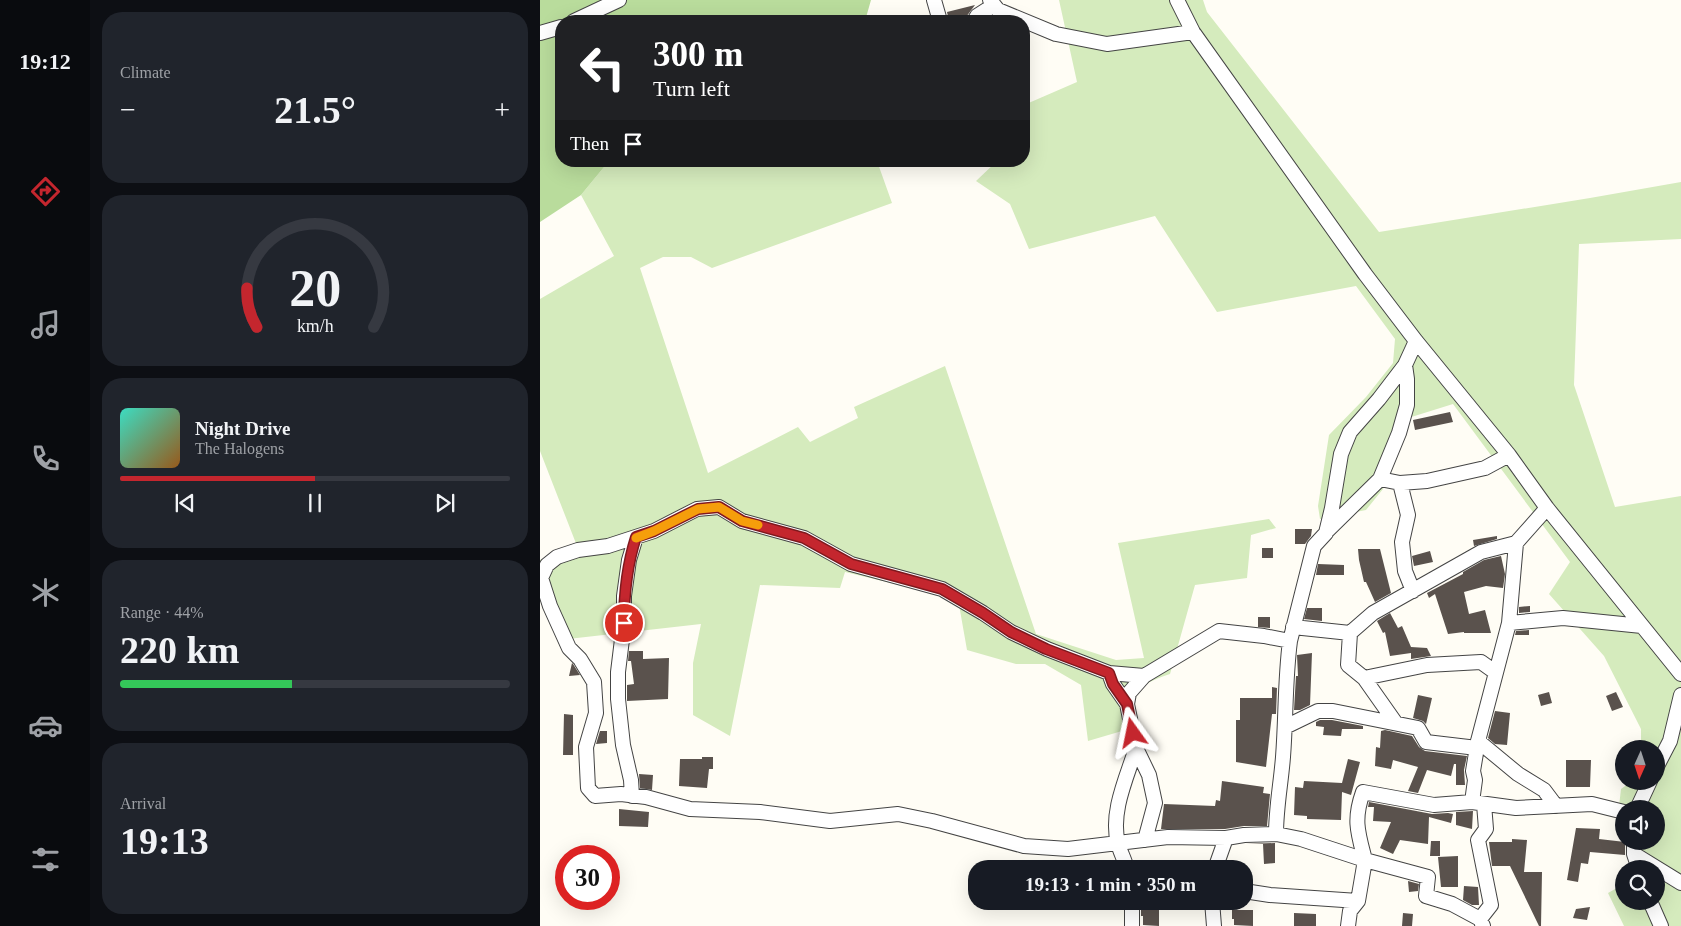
<!DOCTYPE html>
<html lang="en">
<head>
<meta charset="utf-8">
<style>
	:root { --surface:#171b24; --page:#20242c; --text:#f1f3f6; --muted:#9ea1a6; --line:#363941; --accent:#c4262e }
	body { margin:0; font-family:Georgia,serif; background:var(--page); color:var(--text); height:100vh; display:flex; flex-direction:column; font-size:19px; white-space:nowrap }
	* { box-sizing:border-box; margin:0 }
	p { font-size:16px; color:var(--muted) }
	.icon { flex:none; width:28px; height:28px; fill:none; stroke:currentColor; stroke-width:2; stroke-linecap:round; stroke-linejoin:round }
	.map { position:relative; flex:1; overflow:hidden }
	.drawer { display:flex; flex-direction:column; gap:12px; padding:12px; background:#0d0f14; width:450px }
	.drawer>* { flex:none }
	.guide { position:absolute; left:15px; top:15px; width:475px; height:152px; border-radius:20px; box-shadow:0 5px 20px #0002; background:#202124; color:#fff; overflow:hidden }
	.needle { width:32px; rotate:183deg }
	.fabs { position:absolute; left:1075px; top:740px; display:grid; gap:10px }
	.fabs a { display:grid; place-items:center; width:50px; height:50px; border-radius:50%; background:var(--surface); box-shadow:0 5px 20px #0002; font-size:25px }
	.speed { position:absolute; left:15px; top:845px; display:flex; gap:10px; font-size:25px; font-weight:700; text-align:center }
	.speed>* { display:grid; place-content:center; width:65px; height:65px; border-radius:50%; background:var(--surface); box-shadow:0 5px 20px #0002; line-height:1 }
	.speed .limit { border:8px solid #d22; background:#fff; color:#111 }
	.pin { position:absolute; display:grid; place-items:center; width:42px; height:42px; color:#fff; margin:-21px; border:2px solid #fff; border-radius:50%; box-shadow:0 1px 5px #0007 }
	.me { position:absolute; width:55px; margin:-28px; rotate:348deg; stroke-linejoin:round; filter:drop-shadow(0 0 4px #0008) }
	.turn { display:flex; align-items:center; gap:18px; height:105px; padding:0 15px; font-size:22px }
	.turn .icon { width:65px; height:65px; stroke-width:2.5 }
	.turn b { display:block; font-size:35px; line-height:42px }
	.then { display:flex; align-items:center; height:48px; padding:0 15px; background:#0003; gap:10px; font-size:19px }
	.big { font-size:38px; font-weight:600; line-height:1.1 }
	.drawer .card { flex:1; display:flex; flex-direction:column; justify-content:center; gap:8px; min-width:0; padding:0 18px; border-radius:20px; background:var(--page) }
	.drawer .dial { align-items:center; gap:0 }
	.dial svg { height:130px; overflow:visible; fill:none; stroke:var(--line); stroke-width:7; stroke-linecap:round; text-anchor:middle }
	.dial text { fill:var(--text); stroke:none }
	.song { display:flex; align-items:center; gap:15px }
	.cover { width:60px; height:60px; border-radius:8px; background:linear-gradient(135deg,hsl(170 70% 55%),hsl(30 70% 35%)) }
	.played { height:5px; border-radius:2px; background:linear-gradient(90deg,var(--accent) 50%,var(--line) 50%) }
	.keys { display:flex; justify-content:space-around; direction:ltr }
	.heat { display:flex; justify-content:space-between; align-items:center; font-size:28px; direction:ltr }
	.charge { height:8px; border-radius:4px; background:linear-gradient(90deg,#34c759 44%,var(--line) 0) }
	.trip { position:absolute; left:428px; top:860px; width:285px; height:50px; border-radius:20px; background:var(--surface); box-shadow:0 5px 20px #0002; font-weight:600; line-height:50px; text-align:center }
	main { display:flex; flex:1; min-height:0 }
	.tab-bar { display:flex; flex-direction:column; width:90px; justify-content:space-around; align-items:center; background:#090b0e; color:var(--muted) }
	.tab-bar .icon { width:35px; height:35px }
	.tab-bar .on { color:var(--accent) }
	.tab-bar b { font-size:22px; color:var(--text) }
	.map>svg:first-child { display:block }
	.green { fill:#d5ebbd }
	.forest { fill:#b9dc9c }
	.building { fill:#5a524d }
	.lines { fill:none; stroke-linecap:round; stroke-linejoin:round }
	.minor-casing { stroke:#444; stroke-width:16 }
	.minor { stroke:#fff; stroke-width:14 }
	.route-casing { stroke:#7f191e; stroke-width:12 }
	.route { stroke:#c4262e; stroke-width:9 }
	.slow { stroke:#f59e0b; stroke-width:9 }
</style>
</head>
<body>
<main>
<nav class="tab-bar">
<b>19:12</b>
<svg class="icon on" aria-label="directions" viewBox="0 0 24 24"><path d="M12 3l9 9-9 9-9-9zM9 14v-3h6M13 9l2 2-2 2"/></svg>
<svg class="icon" aria-label="music" viewBox="0 0 24 24"><path d="M9 18V5l10-2v13"/><circle cx="6" cy="18" r="3"/><circle cx="16" cy="16" r="3"/></svg>
<svg class="icon" aria-label="phone" viewBox="0 0 24 24"><path d="M5 4h4l2 5-3 2q2 4 5 5l2-3 5 2v4C11 20 4 13 5 4z"/></svg>
<svg class="icon" aria-label="climate" viewBox="0 0 24 24"><path d="M12 3v18M4 7l16 10M4 17L20 7"/></svg>
<svg class="icon" aria-label="car" viewBox="0 0 24 24"><path d="M5 17H2v-5l4-1 3-4h7l3 4 3 1v5h-3M9 17h6M6 11h13"/><circle cx="7" cy="17" r="2"/><circle cx="17" cy="17" r="2"/></svg>
<svg class="icon" aria-label="filters" viewBox="0 0 24 24"><path d="M4 7h16M4 17h16"/><circle cx="9" cy="7" r="2"/><circle cx="15" cy="17" r="2"/></svg>
</nav>
<section class="drawer">
<div class="card"><p>Climate</p>
<div class="heat"><a>−</a><b class="big">21.5°</b><a>+</a></div>
</div>
<div class="card dial"><svg viewBox="0 0 100 80">
<path d="M14 69A42 42 0 1 1 86 69"/>
<path d="M14 69A42 42 0 0 1 8 45" stroke="#c4262e"/>
<text x="50" y="56" font-size="32" font-weight="700">20</text>
<text x="50" y="72" font-size="11">km/h</text>
</svg></div>
<div class="card">
<div class="song"><i class="cover"></i><div><b>Night Drive</b><p>The Halogens</p></div></div>
<div class="played"></div>
<div class="keys"><svg class="icon" aria-label="previous" viewBox="0 0 24 24"><path d="M18 5L8 12l10 7zM5 5v14"/></svg><svg class="icon" aria-label="pause" viewBox="0 0 24 24"><path d="M8 5v14M16 5v14"/></svg><svg class="icon" aria-label="next" viewBox="0 0 24 24"><path d="M6 5l10 7-10 7zM19 5v14"/></svg></div>
</div>
<div class="card"><p>Range · 44%</p><b class="big">220 km</b><div class="charge"></div></div>
<div class="card"><p>Arrival</p><b class="big">19:13</b></div>
</section>
<div class="map">
<svg width="1141" height="926" viewBox="0 0 1141 926">
	<rect width="100%" height="100%" fill="#fffdf5"/>
	<path class="green" d="M 519,0 L 663,0 L 667,12 L 839,232 L 1050,198 L 1141,182 L 1141,239 L 1039,244 L 1034,385 L 1075,507 L 1141,496 L 1141,926 L 1084,926 L 1068,893 L 1084,884 L 1084,901 L 1116,901 L 1116,869 L 1095,869 L 1098,841 L 1116,841 L 1116,809 L 1084,809 L 1084,835 L 1076,832 L 1081,789 L 1092,781 L 1116,781 L 1116,749 L 1101,749 L 1101,729 L 1064,656 L 1009,594 L 1030,562 L 913,404 L 865,419 L 843,489 L 826,510 L 780,519 L 778,506 L 789,435 L 826,397 L 853,363 L 855,339 L 816,286 L 677,312 L 615,216 L 489,249 L 470,204 L 436,181 L 457,161 L 484,161 L 484,105 L 537,82 Z
		M 69,161 L 337,161 L 352,203 L 172,268 L 151,257 L 123,257 L 100,268 L 168,473 L 258,427 L 270,442 L 318,418 L 314,407 L 405,366 L 496,634 L 576,660 L 604,658 L 578,543 L 729,519 L 736,528 L 711,535 L 707,578 L 655,585 L 630,674 C 592,686 594,695 582,731 L 548,741 L 541,685 L 505,664 L 476,664 L 427,650 L 418,599 L 305,572 L 300,588 L 220,585 L 190,736 L 153,715 L 153,663 L 161,624 L 28,639 L 0,563 L 0,560 L 37,546 L 0,451 L 0,299 L 74,256 L 41,195 Z"/>
	<path class="forest" d="M 0,0 L 331,0 L 325,21 L 21,21 L 21,161 L 69,161 L 41,195 L 0,222 Z"/>
	<path class="building" d="M 435,5 L 426,17 L 409,21 L 407,12 Z
		M 910,412 L 913,422 L 875,430 L 873,420 Z
		M 755,529 L 772,529 L 771,536 L 765,544 L 755,544 Z
		M 957,536 L 957,539 L 934,546 L 933,540 Z
		M 722,548 L 733,548 L 733,558 L 722,558 Z
		M 818,549 L 840,549 L 851,593 L 835,602 L 826,582 L 824,582 L 819,560 Z
		M 890,551 L 893,562 L 874,566 L 872,556 Z
		M 961,556 L 965,574 L 963,588 L 946,586 L 924,592 L 929,614 L 945,610 L 951,633 L 924,633 L 924,632 L 908,634 L 895,594 L 889,598 L 887,593 L 923,574 L 923,572 L 944,560 Z
		M 778,564 L 804,565 L 804,575 L 776,575 Z
		M 990,606 L 990,612 L 979,613 L 979,607 Z
		M 767,608 L 782,608 L 782,621 L 764,619 Z
		M 850,613 L 858,628 L 862,626 L 871,647 L 887,648 L 891,656 L 871,659 L 871,653 L 850,656 L 845,632 L 843,633 L 837,621 Z
		M 718,617 L 730,617 L 730,628 L 718,627 Z
		M 989,630 L 989,635 L 975,635 L 976,631 Z
		M 89,651 L 103,651 L 103,659 L 129,658 L 128,699 L 87,701 L 87,685 L 94,684 L 91,661 L 88,661 Z
		M 772,653 L 770,705 L 760,710 L 754,710 L 756,676 L 758,676 L 757,655 Z
		M 32,663 L 33,664 L 40,675 L 29,676 Z
		M 732,687 L 737,688 L 736,714 L 732,714 L 726,767 L 696,762 L 696,720 L 700,720 L 700,698 L 732,698 Z
		M 1009,692 L 1012,703 L 1001,706 L 998,695 Z
		M 1076,692 L 1083,707 L 1072,711 L 1066,696 Z
		M 878,695 L 892,698 L 886,724 L 883,721 L 873,718 Z
		M 955,711 L 970,713 L 967,745 L 955,744 L 948,738 Z
		M 24,714 L 33,715 L 33,755 L 23,755 Z
		M 780,720 L 792,720 L 823,726 L 823,729 L 802,729 L 801,736 L 783,735 L 784,727 L 776,726 L 776,722 Z
		M 845,730 L 872,736 L 879,747 L 885,751 L 927,756 L 924,770 L 925,785 L 916,785 L 916,764 L 914,764 L 911,776 L 887,770 L 878,793 L 868,791 L 878,767 L 853,760 L 851,769 L 835,766 L 836,747 L 840,748 L 841,731 Z
		M 60,731 L 67,731 L 67,743 L 56,744 Z
		M 162,757 L 173,757 L 173,769 L 169,769 L 167,788 L 139,786 L 140,759 L 162,759 Z
		M 808,759 L 820,762 L 811,795 L 802,792 L 801,820 L 767,819 L 767,816 L 754,815 L 755,787 L 763,788 L 764,781 L 802,783 Z
		M 1026,760 L 1051,760 L 1050,787 L 1026,787 Z
		M 99,774 L 113,775 L 112,790 L 100,788 Z
		M 682,781 L 724,787 L 723,793 L 730,794 L 727,826 L 704,826 L 685,829 L 621,829 L 624,804 L 675,806 L 676,800 L 680,801 Z
		M 829,802 L 892,814 L 908,813 L 913,814 L 911,823 L 889,817 L 888,844 L 860,840 L 853,854 L 840,848 L 851,822 L 833,821 L 834,807 L 828,807 Z
		M 79,809 L 109,812 L 108,827 L 79,826 Z
		M 933,811 L 932,829 L 916,825 L 916,812 Z
		M 1036,828 L 1060,829 L 1059,839 L 1085,842 L 1085,855 L 1050,852 L 1048,864 L 1041,863 L 1038,882 L 1027,880 Z
		M 972,839 L 987,840 L 984,872 L 1002,872 L 1001,926 L 999,926 L 970,866 L 952,866 L 949,842 L 972,842 Z
		M 891,841 L 900,841 L 900,856 L 890,856 Z
		M 735,843 L 735,863 L 724,864 L 723,844 L 706,844 Z
		M 918,856 L 918,887 L 901,887 L 898,857 Z
		M 868,881 L 879,884 L 878,891 L 869,892 Z
		M 924,886 L 938,887 L 939,905 L 932,905 L 923,900 Z
		M 601,903 L 619,903 L 619,926 L 603,925 L 603,916 L 601,916 Z
		M 1050,907 L 1047,920 L 1033,918 L 1036,909 Z
		M 692,910 L 713,910 L 713,926 L 694,925 L 694,919 L 692,919 Z
		M 754,913 L 776,914 L 776,926 L 754,926 Z
		M 863,913 L 873,914 L 872,926 L 862,926 Z"/>
	<g class="lines">
		<g class="minor-casing">
			<path id="minor" d="M 394,0 L 400,21
				M 450,0 L 458,10 L 516,34 L 567,44 L 653,32
				M 637,0 L 653,32 L 825,274 L 876,341 L 969,455 L 1007,508 L 1141,674
				M 34,21 L 79,0
				M 434,21 L 437,16 L 454,5
				M 0,33 L 21,27
				M 840,479 L 860,483 L 887,481 L 945,468 L 969,455
				M 860,483 L 868,515 L 862,542 L 865,571 L 873,591
				M 786,532 L 840,479 L 859,433 L 867,405 L 867,379 L 865,365
				M 969,623 L 1023,618 L 1102,626
				M 753,627 L 810,633 L 833,613 L 941,552 L 976,543
				M 810,633 L 808,665 L 824,678 L 887,665 L 941,662 L 955,672
				M 569,673 L 573,684 L 587,704
				M 604,676 L 589,693 L 587,704 L 596,748 L 609,775 L 615,803 L 605,840
				M 824,678 L 855,722
				M 745,727 L 778,711 L 793,711 L 878,728 L 886,742 L 937,748
				M 938,741 L 978,774 L 1004,790 L 1016,806
				M 1116,768 L 1130,741 L 1141,695
				M 92,796 L 91,780 L 83,745 L 78,699 L 78,672 L 84,623 L 84,596 L 89,560 L 96,537
				M 932,802 L 935,780 L 933,771 L 938,741 L 969,623 L 976,543 L 1007,508
				M 1097,809 L 1110,781
				M 736,834 C 736,808 741,783 743,757 C 746,718 745,679 750,641
				M 1094,841 L 1094,854 L 1099,869
				M 1094,854 L 1141,883
				M 587,869 C 585,860 580,852 578,843 C 570,812 587,777 596,748
				M 675,869 L 686,838
				M 704,891 L 730,895 L 818,901
				M 592,901 L 592,926
				M 672,901 L 674,926
				M 1110,901 L 1121,926
				M 940,919 L 951,905 L 938,840 L 946,829 L 944,804
				M 808,926 L 810,911 L 818,901 L 825,860 L 761,839 L 736,834 L 704,835 L 686,838 L 628,837 L 528,849 L 484,846 L 392,821 L 358,814 L 290,821 L 220,812 L 150,809 L 106,797 L 81,794 L 55,796 L 48,788 L 46,747 L 56,713 L 54,682 L 40,659 L 29,648 L 10,606 L 1,578 L 7,565 L 17,557 L 38,550 L 68,546 L 114,531 L 157,509 L 179,507 L 202,521 L 264,538 L 311,564 L 402,589 L 443,613 L 471,632 L 507,649 L 569,673 L 604,676 L 679,631 L 724,636 L 750,641 L 774,546 L 786,533 L 792,508 L 801,454 L 810,432 L 839,399 L 865,365 L 876,341
				M 943,926 L 940,919 L 912,904 L 886,896 L 888,877 L 825,860 C 818,833 813,820 823,792 L 894,805 L 932,802 L 976,808 L 1052,804 L 1084,812"/>
		</g>
		<use href="#minor" class="minor"/>
	</g>
	<g class="lines">
		<g class="route-casing">
			<path id="route" d="M 84,623 C 84,593 87,565 96,537 L 114,531 L 158,509 L 179,507 L 202,521 L 264,538 L 311,564 L 402,589 L 443,613 L 471,632 L 506,649 L 569,673 L 573,684 L 587,704 L 593,733"/>
		</g>
		<use href="#route" class="route"/>
		<path class="slow" d="M 96,538 L 114,531 L 158,509 L 179,507 L 202,521 L 218,525"/>
	</g>
</svg>
<div class="fabs">
<a><svg class="needle" viewBox="-14 -14 28 28"><path d="M0-13l5 13h-10z" fill="#e53935"/><path d="M0 13l5-13h-10z" fill="#9ea1a6"/></svg></a>
<a><svg class="icon" aria-label="sound" viewBox="0 0 24 24"><path d="M4 9h4l5-4v14l-5-4H4zM17 9q2 3 0 6"/></svg></a>
<a><svg class="icon" aria-label="search" viewBox="0 0 24 24"><circle cx="10" cy="10" r="6"/><path d="M15 15l6 6"/></svg></a>
</div>
<div class="speed"><div class="limit">30</div></div>
<div class="pin" style="left:84px;top:623px;background:#d93025"><svg class="icon" aria-label="arrive" viewBox="0 0 24 24"><path d="M6 21V4h12l-3 4 3 4H6"/></svg></div>
<svg class="me" style="left:593px;top:733px" viewBox="-20 -20 40 40"><path d="M0-17L14 15 0 8-14 15z" fill="#c4262e" stroke="#fff" stroke-width="4"/></svg>
<div class="trip">19:13 · 1 min · 350 m</div>
<div class="guide">
<div class="turn"><svg class="icon" aria-label="left" viewBox="0 0 24 24"><path d="M17 20v-9H6M10 6l-5 5 5 5"/></svg><div><b>300 m</b>Turn left</div></div>
<div class="then">Then<svg class="icon" aria-label="arrive" viewBox="0 0 24 24"><path d="M6 21V4h12l-3 4 3 4H6"/></svg></div>
</div>
</div>
</main>
</body>
</html>
